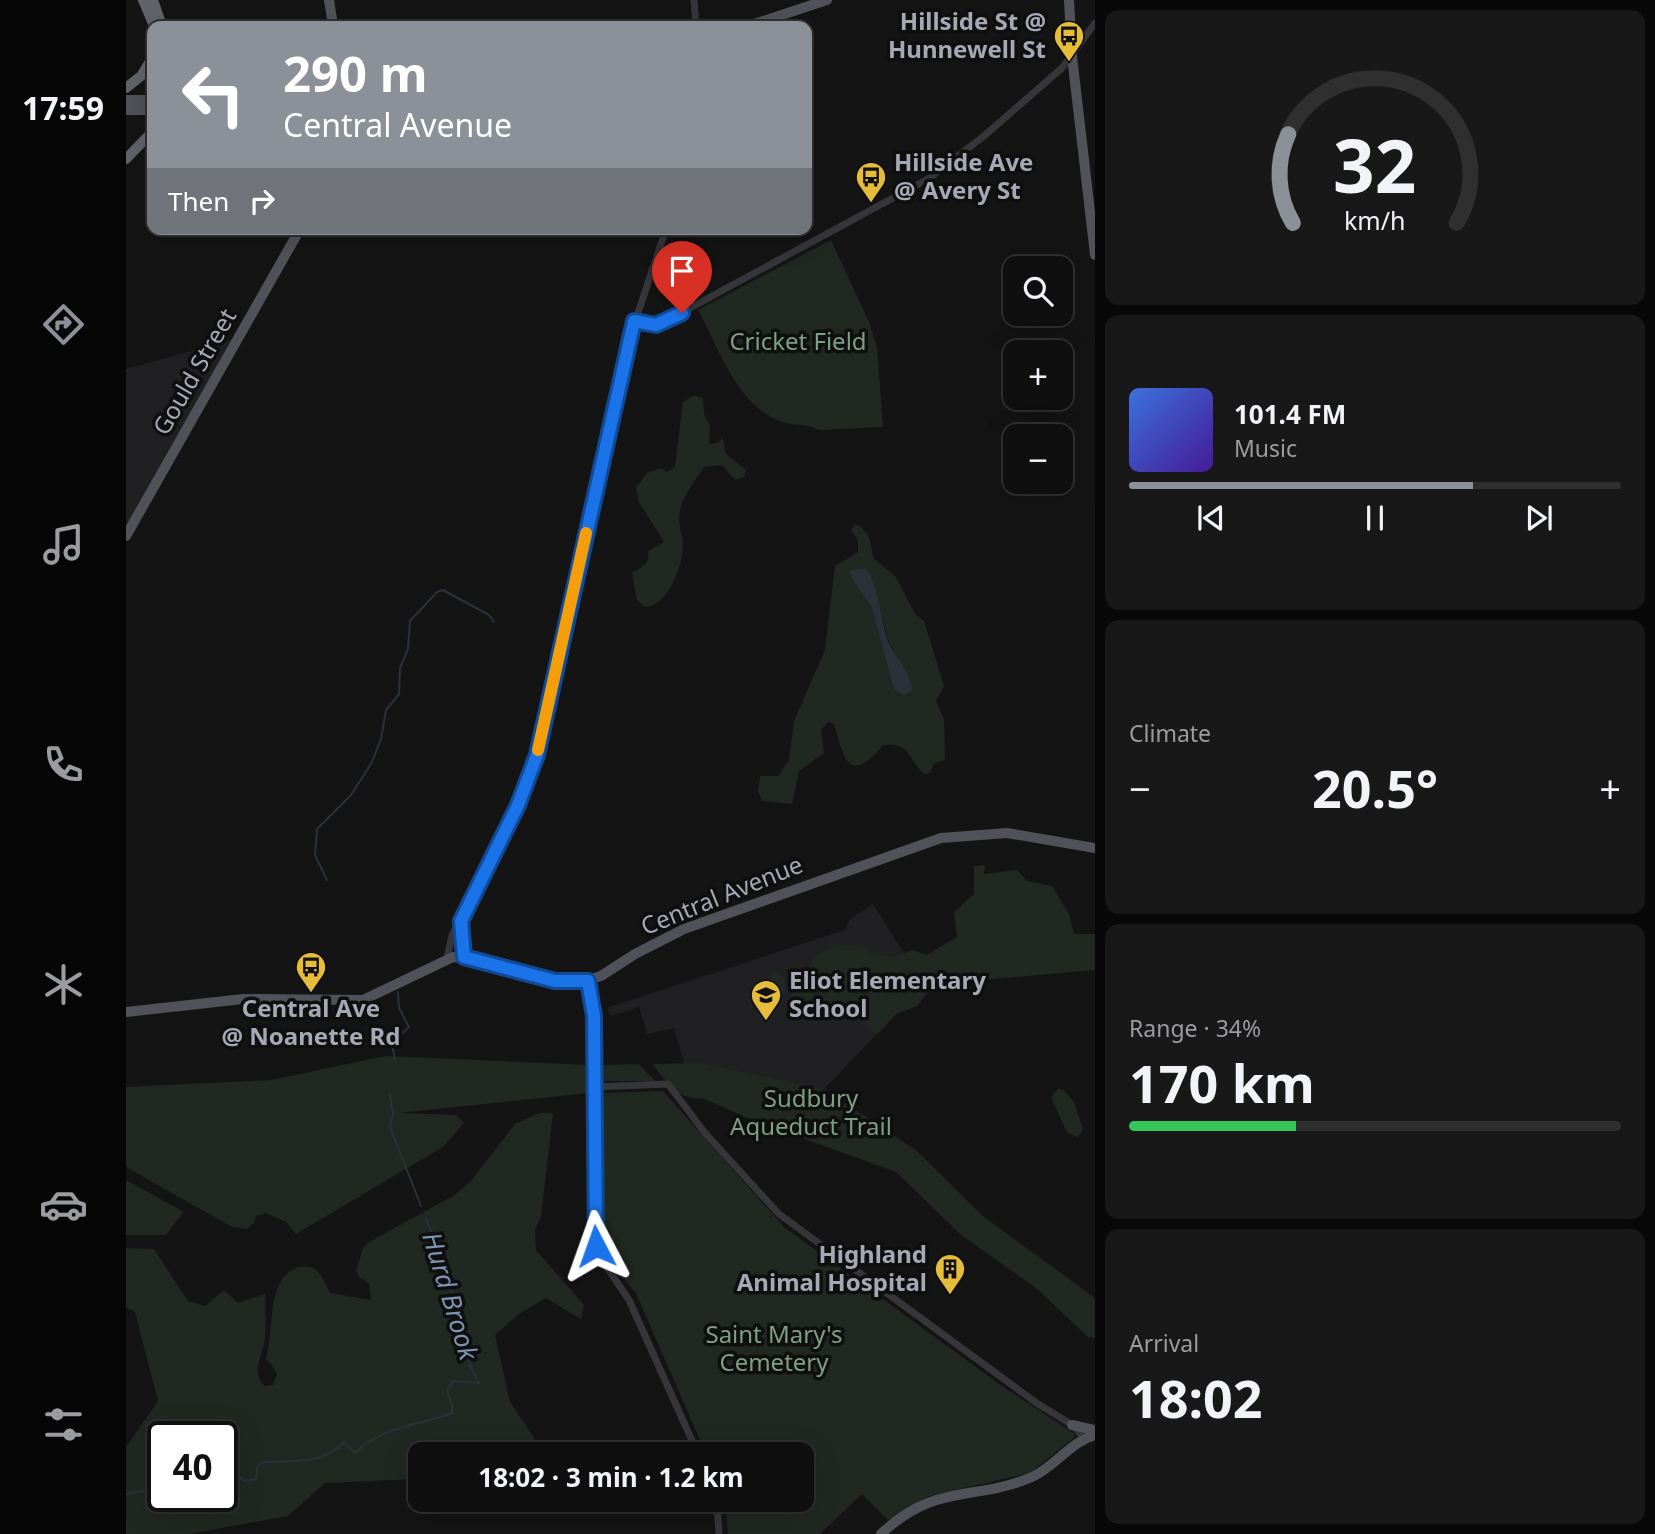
<!DOCTYPE html>
<html lang="en">
<head>
<meta charset="utf-8">
<style>
	:root { --surface:#0f0f10; --page:#181819; --text:#f1f3f6; --muted:#9b9c9f; --line:#2f2f30; --accent:#8c9099 }
	body { margin:0; font-family:"Noto Sans",sans-serif; background:var(--page); color:var(--text); height:100vh; display:flex; flex-direction:column; font-size:26px; white-space:nowrap }
	* { box-sizing:border-box; margin:0 }
	p { font-size:23px; color:var(--muted) }
	.icon { flex:none; width:38px; height:38px; fill:none; stroke:currentColor; stroke-width:2; stroke-linecap:round; stroke-linejoin:round }
	.map { position:relative; flex:1; overflow:hidden }
	.side { display:flex; flex-direction:column; gap:10px; padding:10px; background:#080809; width:560px }
	.side>* { flex:none }
	.banner { position:absolute; left:21px; top:21px; width:665px; height:214px; border-radius:14px; box-shadow:0 7px 28px #0002,0 0 0 2px var(--line); background:#8c9099; color:#fff; overflow:hidden }
	.tools { position:absolute; left:877px; top:256px; display:grid; gap:14px }
	.tools a { display:grid; place-items:center; width:70px; height:70px; border-radius:14px; background:var(--surface); box-shadow:0 7px 28px #0002,0 0 0 2px var(--line); font-size:35px }
	.speed { position:absolute; left:21px; top:1421px; display:flex; gap:14px; font-size:35px; font-weight:700; text-align:center }
	.speed>* { display:grid; place-content:center; width:91px; height:91px; border-radius:50%; background:var(--surface); box-shadow:0 7px 28px #0002,0 0 0 2px var(--line); line-height:1 }
	.speed .limit { border:4px solid #111; border-radius:10px; background:#fff; color:#111 }
	.pin { position:absolute; display:grid; place-items:center; width:60px; height:60px; color:#fff; margin:-72px -30px; border-radius:50% 50% 50% 0; rotate:-45deg; box-shadow:0 0 7px #0007 }
	.pin .icon { rotate:45deg }
	.me { position:absolute; width:77px; margin:-38px; rotate:356deg; stroke-linejoin:round; filter:drop-shadow(0 0 5px #0008) }
	.turn { display:flex; align-items:center; gap:24px; height:147px; padding:0 21px; font-size:32px }
	.turn .icon { width:91px; height:91px; stroke-width:2.5 }
	.turn b { display:block; font-size:49px; line-height:60px }
	.then { display:flex; align-items:center; height:66px; padding:0 21px; background:#0003; gap:14px; font-size:26px }
	.big { font-size:52px; font-weight:700; line-height:1.1 }
	.side .widget { flex:1; display:flex; flex-direction:column; justify-content:center; gap:10px; min-width:0; padding:0 24px; border-radius:14px; background:var(--page) }
	.side .dial { align-items:center; gap:0 }
	.dial svg { height:182px; overflow:visible; fill:none; stroke:var(--line); stroke-width:7; stroke-linecap:round; text-anchor:middle }
	.dial text { fill:var(--text); stroke:none }
	.song { display:flex; align-items:center; gap:21px }
	.cover { width:84px; height:84px; border-radius:10px; background:linear-gradient(135deg,hsl(220 70% 55%),hsl(260 70% 35%)) }
	.played { height:7px; border-radius:4px; background:linear-gradient(90deg,var(--accent) 70%,var(--line) 70%) }
	.keys { display:flex; justify-content:space-around; direction:ltr }
	.heat { display:flex; justify-content:space-between; align-items:center; font-size:38px; direction:ltr }
	.charge { height:10px; border-radius:5px; background:linear-gradient(90deg,#34c759 34%,var(--line) 0) }
	.trip { position:absolute; left:282px; top:1442px; width:406px; height:70px; border-radius:14px; background:var(--surface); box-shadow:0 7px 28px #0002,0 0 0 2px var(--line); font-weight:700; line-height:70px; text-align:center }
	main { display:flex; flex:1; min-height:0 }
	.tab-bar { display:flex; flex-direction:column; width:126px; justify-content:space-around; align-items:center; background:#060606; color:var(--muted) }
	.tab-bar .icon { width:49px; height:49px }
	.tab-bar .selected { color:var(--accent) }
	.tab-bar b { font-size:32px; color:var(--text) }
	.map>svg:first-child { display:block }
	.built { fill:#202022 }
	.green { fill:#202821; fill-rule:evenodd }
	.water { fill:#2b3138 }
	.lines { fill:none; stroke-linecap:round; stroke-linejoin:round }
	.stream { stroke:#2b3138; stroke-width:2 }
	.minor { stroke:#35353a; stroke-width:7 }
	.major { stroke:#515259; stroke-width:10 }
	.highway { stroke:#61636b; stroke-width:10 }
	.route-casing { stroke:#114b97; stroke-width:18 }
	.route { stroke:#1a73e8; stroke-width:12 }
	.slow { stroke:#f59e0b; stroke-width:12 }
	.labels { text-anchor:middle; stroke-width:7; stroke-linejoin:round; paint-order:stroke }
	.poi-label { font-size:24px; font-weight:bold; fill:#a6a9b5; stroke:#0f0f10; text-anchor:end }
	.park-label { font-size:24px; fill:#7e9f83; stroke:#0f0f10 }
	.street-label { font-size:24px; fill:#a6a9b5; stroke:#0f0f10 }
	.water-label { font-size:26px; font-style:italic; fill:#7f94ae; stroke:#0f0f10 }
</style>
</head>
<body>
<main>
<nav class="tab-bar">
<b>17:59</b>
<svg class="icon selected" aria-label="directions" viewBox="0 0 24 24"><path d="M12 3l9 9-9 9-9-9zM9 14v-3h6M13 9l2 2-2 2"/></svg>
<svg class="icon" aria-label="music" viewBox="0 0 24 24"><path d="M9 18V5l10-2v13"/><circle cx="6" cy="18" r="3"/><circle cx="16" cy="16" r="3"/></svg>
<svg class="icon" aria-label="phone" viewBox="0 0 24 24"><path d="M5 4h4l2 5-3 2q2 4 5 5l2-3 5 2v4C11 20 4 13 5 4z"/></svg>
<svg class="icon" aria-label="climate" viewBox="0 0 24 24"><path d="M12 3v18M4 7l16 10M4 17L20 7"/></svg>
<svg class="icon" aria-label="car" viewBox="0 0 24 24"><path d="M5 17H2v-5l4-1 3-4h7l3 4 3 1v5h-3M9 17h6M6 11h13"/><circle cx="7" cy="17" r="2"/><circle cx="17" cy="17" r="2"/></svg>
<svg class="icon" aria-label="filters" viewBox="0 0 24 24"><path d="M4 7h16M4 17h16"/><circle cx="9" cy="7" r="2"/><circle cx="15" cy="17" r="2"/></svg>
</nav>
<div class="map">
<svg width="969" height="1534" viewBox="0 0 969 1534">
	<rect width="100%" height="100%" fill="#141415"/>
	<path class="built" d="M 108,339 L 0,530 L 0,369 Z
		M 747,904 L 798,985 L 698,1089 L 677,1138 L 576,1098 L 568,1099 L 548,1028 L 521,1034 L 513,1007 L 485,1016 L 481,1008 L 719,930 L 724,919 Z"/>
	<path class="green" d="M 705,240 L 743,322 L 751,347 L 757,427 L 693,430 C 680,422 665,427 651,420 C 609,401 593,348 572,310 Z
		M 568,395 L 577,398 L 578,414 L 584,426 L 583,444 L 591,443 L 597,438 L 599,453 L 620,470 L 618,477 L 609,480 L 596,465 L 578,467 C 570,480 557,495 554,510 C 551,524 557,534 557,547 C 557,566 541,607 519,607 L 511,600 L 506,573 C 517,566 524,565 522,551 L 538,542 L 513,502 L 510,487 L 521,473 L 535,468 L 541,472 L 549,467 L 557,402 Z
		M 729,524 C 746,531 744,545 748,559 L 770,577 L 789,614 L 798,621 L 818,686 L 810,701 L 818,720 L 819,760 L 808,763 L 804,773 L 799,774 C 782,762 787,742 757,745 C 722,787 718,758 708,724 L 702,722 L 695,730 L 698,753 L 673,771 L 666,804 L 636,801 L 632,790 L 634,776 L 652,776 L 663,760 L 668,721 L 699,650 L 709,566 L 732,552 L 732,540 L 725,530 ZM 746,579 L 762,640 L 786,686 L 768,689 L 745,606 L 738,595 Z
		M 859,865 L 858,874 L 891,870 L 901,881 L 926,886 L 943,914 L 948,934 L 969,934 L 969,970 L 833,982 L 828,991 L 803,991 L 791,1006 L 770,1014 L 751,1035 L 719,1010 L 715,1009 L 708,1020 L 689,1008 L 696,997 L 684,979 L 686,959 C 702,944 720,943 741,948 L 744,953 L 769,957 L 786,950 L 801,955 L 831,937 L 828,912 L 848,894 L 848,866 Z
		M 645,968 L 658,978 L 660,994 L 647,994 Z
		M 676,980 L 684,982 L 689,994 L 682,1005 L 669,1009 L 666,1002 L 666,988 Z
		M 259,1056 L 463,1065 L 462,1093 L 273,1113 L 330,1115 L 338,1123 L 317,1147 L 170,1234 L 160,1222 L 140,1213 L 130,1216 L 128,1223 L 121,1229 L 106,1227 L 0,1167 L 0,1087 L 146,1080 Z
		M 574,1063 L 698,1089 L 791,1151 L 857,1216 L 969,1298 L 969,1338 L 962,1337 L 910,1288 L 835,1235 L 770,1172 L 626,1120 L 576,1098 C 553,1102 540,1080 526,1064 Z
		M 513,1064 L 529,1081 L 475,1081 L 475,1065 Z
		M 932,1089 L 938,1090 L 948,1102 L 957,1129 L 952,1137 L 941,1133 L 925,1097 Z
		M 537,1091 L 658,1227 L 876,1386 L 949,1434 L 949,1437 L 904,1473 L 803,1496 L 762,1520 L 736,1494 L 694,1534 L 602,1534 L 599,1500 L 676,1500 L 676,1454 L 580,1454 L 510,1293 L 483,1261 L 476,1246 L 474,1093 Z
		M 413,1113 L 427,1113 L 415,1216 L 409,1230 L 410,1250 L 458,1305 L 455,1319 L 420,1298 L 393,1314 L 369,1335 L 384,1402 L 409,1439 L 405,1447 L 414,1454 L 294,1454 L 294,1479 L 199,1483 L 162,1516 L 63,1534 L 0,1534 L 0,1447 L 32,1401 L 9,1312 L 0,1307 L 0,1248 L 28,1249 L 62,1301 L 79,1306 L 98,1290 L 112,1303 L 139,1294 C 139,1309 140,1325 139,1339 C 137,1355 124,1373 139,1386 L 147,1385 L 151,1373 L 140,1358 C 149,1331 139,1275 174,1267 C 193,1263 197,1280 204,1293 L 245,1300 L 243,1283 L 233,1277 L 230,1271 L 237,1248 L 243,1242 L 327,1196 L 344,1182 L 389,1124 ZM 37,1437 L 96,1437 L 96,1496 L 37,1496 Z
		M 0,1180 L 58,1212 L 40,1235 L 0,1235 Z"/>
	<path class="water" d="M 740,569 C 752,583 755,622 762,641 C 768,656 787,675 786,690 L 778,695 L 768,689 L 745,606 L 728,582 L 724,570 Z"/>
	<g class="lines">
		<path class="stream" d="M 201,880 L 189,855 L 191,829 L 225,795 L 246,762 L 255,739 L 260,710 L 273,694 L 274,668 L 282,649 L 284,621 L 311,592 L 317,590 L 363,615 L 368,622
			M 269,1061 L 266,1043 L 283,1027 L 273,1008 L 272,992
			M 264,1094 L 267,1115 L 264,1127 L 295,1206
			M 96,1470 L 107,1471 L 118,1481 L 130,1479 L 131,1468 L 137,1462 C 168,1460 195,1466 218,1442 L 229,1453 C 256,1426 292,1426 326,1413 L 326,1405 L 321,1391 L 327,1381 L 353,1383 L 343,1363 L 345,1348 L 333,1334 L 326,1315 L 325,1285 L 318,1260 L 300,1219
			M 0,1494 L 37,1488"/>
		<path class="minor" d="M 568,0 L 570,26
			M 508,322 L 524,326 L 540,321 L 802,179 L 858,136 L 936,68 L 969,23
			M 335,925 L 338,957
			M 321,958 L 326,935 L 392,805 L 411,755 L 498,355 L 540,229
			M 462,981 L 468,1016 L 470,1245 L 478,1263 L 503,1300 L 572,1454
			M 468,1087 L 542,1084 L 579,1133 L 653,1214 L 912,1404 L 948,1426 L 958,1439
			M 591,1500 L 593,1534"/>
		<path class="major" d="M 203,0 L 207,26
			M 943,0 L 946,56 L 969,255
			M 622,26 L 701,0
			M 0,100 L 26,100
			M 0,110 L 26,110
			M 0,536 L 174,229
			M 0,1012 L 117,999 L 237,1000 L 327,957 L 346,958 L 429,981 L 456,982 L 475,976 L 509,954 L 558,929 L 815,838 L 881,833 L 969,848
			M 946,1425 L 969,1430
			M 755,1534 C 810,1482 847,1502 906,1477 C 929,1467 944,1442 969,1435"/>
		<path class="highway" d="M 17,0 L 28,26
			M 27,0 L 36,26
			M 0,88 L 15,76 L 26,58
			M 0,159 L 26,132"/>
	</g>
	<g class="lines">
		<g class="route-casing">
			<path id="route" d="M 470,1246 L 468,1016 L 462,981 L 429,981 L 338,957 L 335,921 L 392,805 L 411,755 L 508,321 L 530,325 L 556,313"/>
		</g>
		<use href="#route" class="route"/>
		<path class="slow" d="M 412,750 L 460,533"/>
	</g>
	<defs>
		<g id="bus-pin" transform="scale(1.575)"><path d="M0 17L-7.5 6A9.5 9.5 0 1 1 7.5 6Z" fill="#e6bc3b" stroke="#0f0f10"/><path d="M-5-6H5V4H4V6H2V4H-2V6H-4V4H-5ZM-3.5-4V0h7V-4ZM-3.5 1.2v1.5H-2V1.2ZM2 1.2v1.5H3.5V1.2Z" fill="#111"/></g>
		<g id="school-pin" transform="scale(1.575)"><path d="M0 17L-7.5 6A9.5 9.5 0 1 1 7.5 6Z" fill="#e6bc3b" stroke="#0f0f10"/><path d="M0-5L7-2L0 1L-7-2ZM-4 1L0 2.5L4 1V4Q0 6-4 4Z" fill="#111"/></g>
		<g id="building-pin" transform="scale(1.575)"><path d="M0 17L-7.5 6A9.5 9.5 0 1 1 7.5 6Z" fill="#e6bc3b" stroke="#0f0f10"/><path d="M-4-6H4V6H1V3H-1V6H-4ZM-2.5-4.3h1.7v1.8h-1.7ZM.8-4.3h1.7v1.8H.8ZM-2.5-1h1.7V.8h-1.7ZM.8-1h1.7V.8H.8Z" fill="#111"/></g>
	</defs>
	<g fill-rule="evenodd">
		<use href="#bus-pin" x="943" y="36"/>
		<use href="#bus-pin" x="745" y="177"/>
		<use href="#bus-pin" x="185" y="967"/>
		<use href="#school-pin" x="640" y="995"/>
		<use href="#building-pin" x="824" y="1269"/>
	</g>
	<g class="labels">
		<g class="poi-label">
			<text x="920" y="30">Hillside St @<tspan x="920" dy="28">Hunnewell St</tspan></text>
			<text x="768" y="171" text-anchor="start">Hillside Ave<tspan x="768" dy="28">@ Avery St</tspan></text>
			<text x="663" y="989" text-anchor="start">Eliot Elementary<tspan x="663" dy="28">School</tspan></text>
			<text x="185" y="1017" text-anchor="middle">Central Ave<tspan x="185" dy="28">@ Noanette Rd</tspan></text>
			<text x="801" y="1263">Highland<tspan x="801" dy="28">Animal Hospital</tspan></text>
		</g>
		<g class="park-label">
			<text x="672" y="350">Cricket Field</text>
			<text x="685" y="1107">Sudbury<tspan x="685" dy="28">Aqueduct Trail</tspan></text>
			<text x="648" y="1343">Saint Mary's<tspan x="648" dy="28">Cemetery</tspan></text>
		</g>
		<g class="street-label">
			<text transform="translate(69 372) rotate(-60)" y="8">Gould Street</text>
			<text transform="translate(596 896) rotate(-22)" y="8">Central Avenue</text>
		</g>
		<g class="water-label">
			<text transform="translate(324 1296) rotate(73)" y="9">Hurd Brook</text>
		</g>
	</g>
</svg>
<div class="tools">
<a><svg class="icon" aria-label="search" viewBox="0 0 24 24"><circle cx="10" cy="10" r="6"/><path d="M15 15l6 6"/></svg></a>
<a>+</a>
<a>−</a>
</div>
<div class="speed"><div class="limit">40</div></div>
<div class="pin" style="left:556px;top:313px;background:#d93025"><svg class="icon" aria-label="arrive" viewBox="0 0 24 24"><path d="M6 21V4h12l-3 4 3 4H6"/></svg></div>
<svg class="me" style="left:470px;top:1246px" viewBox="-20 -20 40 40"><path d="M0-17L14 15 0 8-14 15z" fill="#1a73e8" stroke="#fff" stroke-width="4"/></svg>
<div class="trip">18:02 · 3 min · 1.2 km</div>
<div class="banner">
<div class="turn"><svg class="icon" aria-label="left" viewBox="0 0 24 24"><path d="M17 20v-9H6M10 6l-5 5 5 5"/></svg><div><b>290 m</b>Central Avenue</div></div>
<div class="then">Then<svg class="icon" aria-label="right" viewBox="0 0 24 24"><path d="M7 20v-9h11M14 6l5 5-5 5"/></svg></div>
</div>
</div>
<section class="side">
<div class="widget dial"><svg viewBox="0 0 100 80">
<path d="M14 69A42 42 0 1 1 86 69"/>
<path d="M14 69A42 42 0 0 1 12 30" stroke="#8c9099"/>
<text x="50" y="56" font-size="32" font-weight="700">32</text>
<text x="50" y="72" font-size="11">km/h</text>
</svg></div>
<div class="widget">
<div class="song"><i class="cover"></i><div><b>101.4 FM</b><p>Music</p></div></div>
<div class="played"></div>
<div class="keys"><svg class="icon" aria-label="previous" viewBox="0 0 24 24"><path d="M18 5L8 12l10 7zM5 5v14"/></svg><svg class="icon" aria-label="pause" viewBox="0 0 24 24"><path d="M8 5v14M16 5v14"/></svg><svg class="icon" aria-label="next" viewBox="0 0 24 24"><path d="M6 5l10 7-10 7zM19 5v14"/></svg></div>
</div>
<div class="widget"><p>Climate</p>
<div class="heat"><a>−</a><b class="big">20.5°</b><a>+</a></div>
</div>
<div class="widget"><p>Range · 34%</p><b class="big">170 km</b><div class="charge"></div></div>
<div class="widget"><p>Arrival</p><b class="big">18:02</b></div>
</section>
</main>
</body>
</html>
